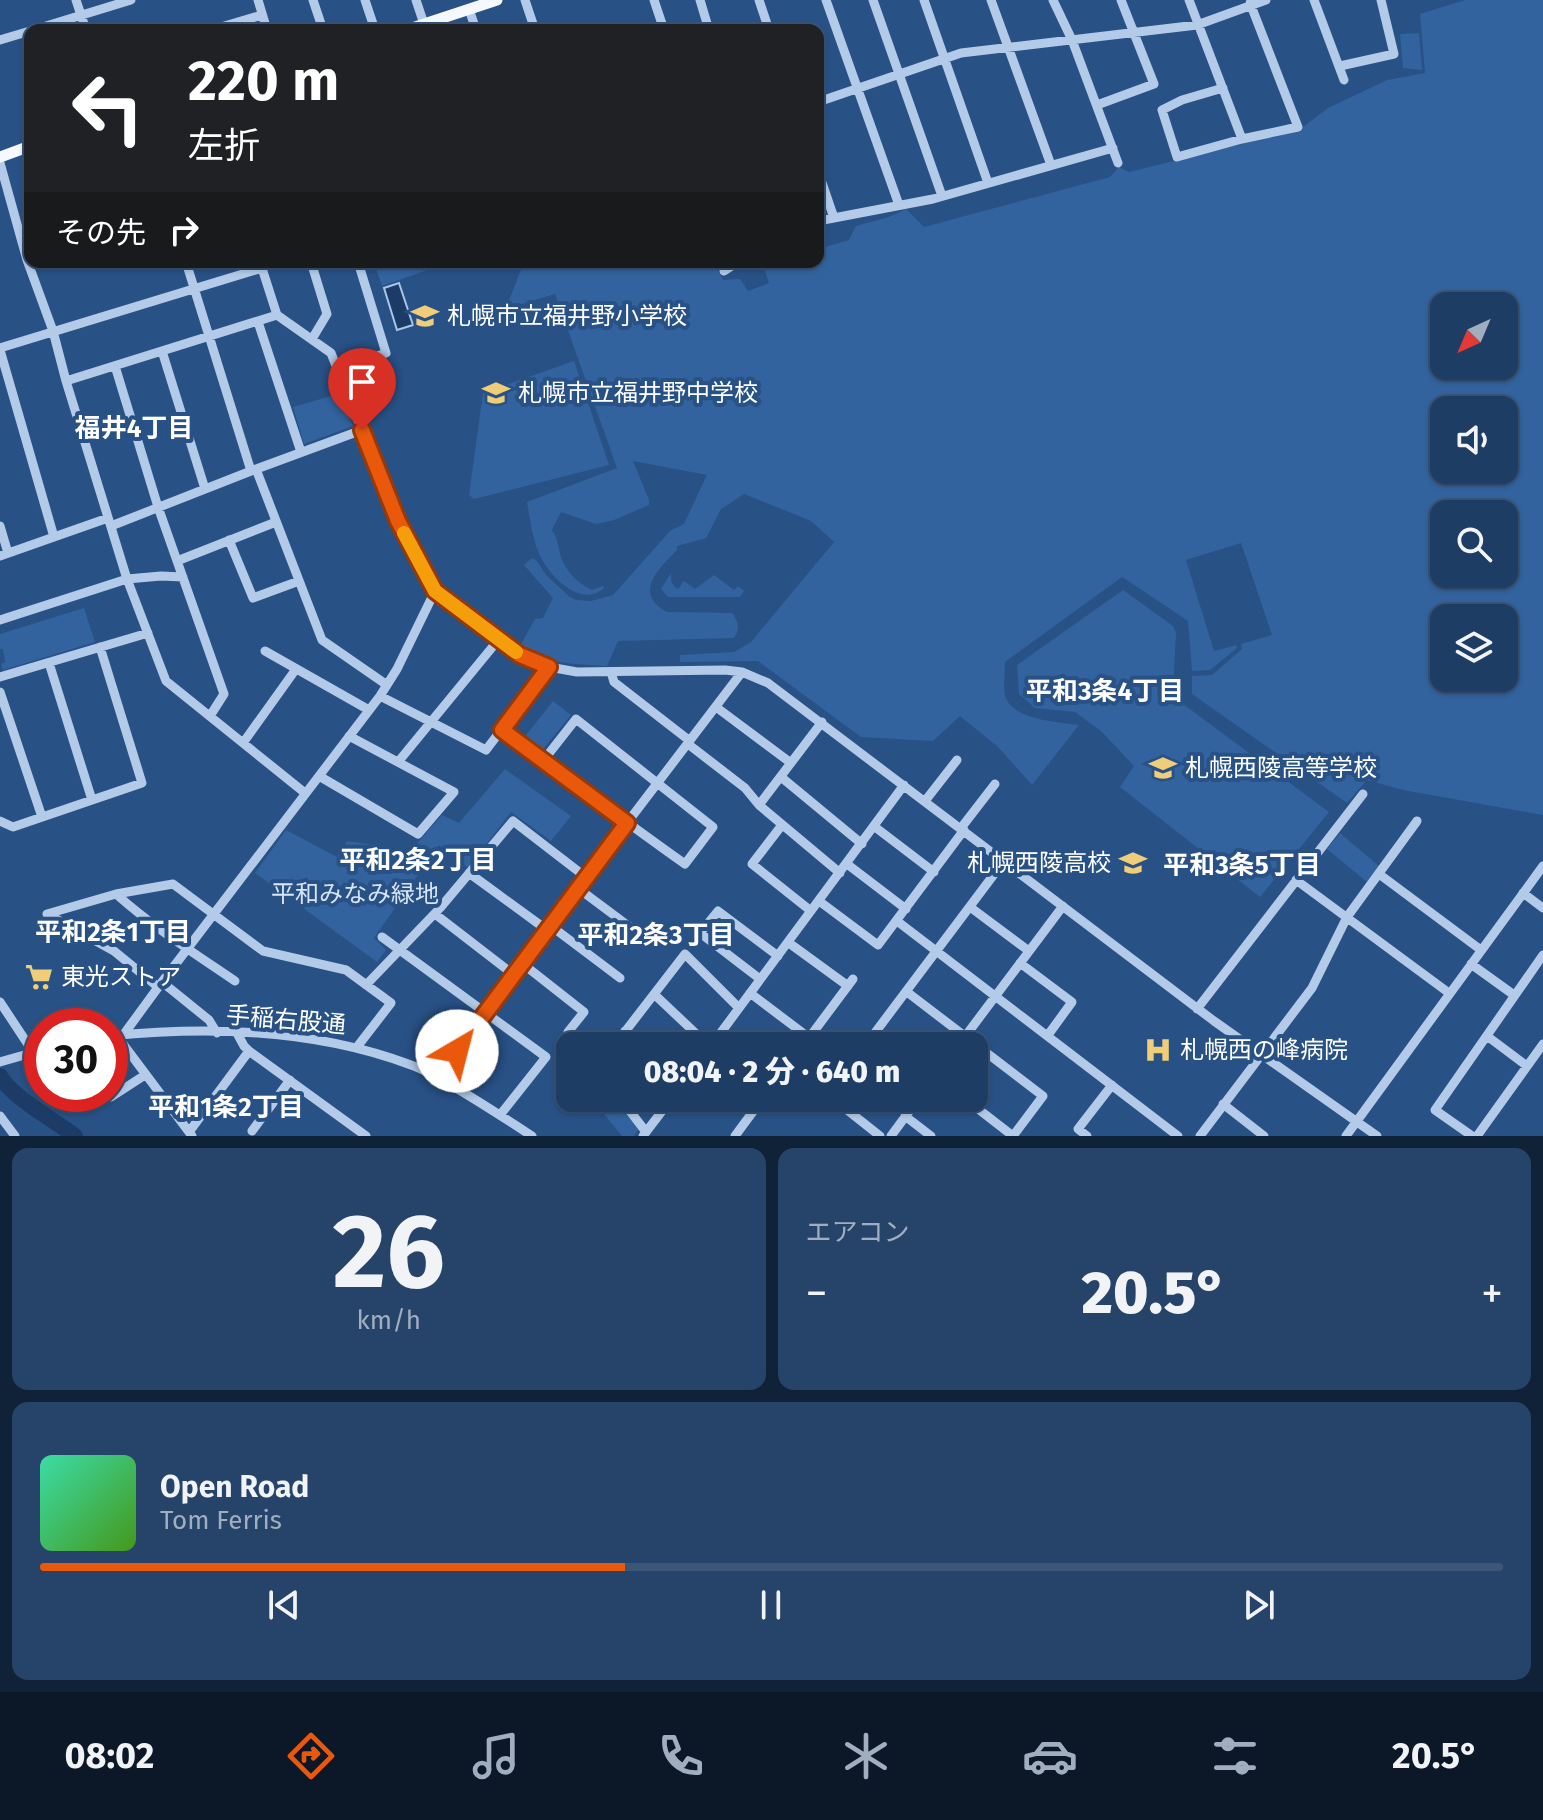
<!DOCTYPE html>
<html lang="ja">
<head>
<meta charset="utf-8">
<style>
	:root { --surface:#1e3d64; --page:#26446a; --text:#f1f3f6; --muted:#a1aebf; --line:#3c5678; --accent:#ea580c }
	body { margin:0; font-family:"Fira Sans","Noto Sans JP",sans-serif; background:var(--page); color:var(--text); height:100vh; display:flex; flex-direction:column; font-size:30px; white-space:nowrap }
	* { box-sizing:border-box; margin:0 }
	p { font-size:26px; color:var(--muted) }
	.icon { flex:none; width:44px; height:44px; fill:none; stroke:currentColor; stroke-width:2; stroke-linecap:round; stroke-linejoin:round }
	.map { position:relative; height:1136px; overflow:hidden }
	.panel { display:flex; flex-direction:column; gap:12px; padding:12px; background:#102237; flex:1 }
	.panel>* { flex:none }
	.guide { position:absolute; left:24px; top:24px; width:800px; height:244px; border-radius:16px; box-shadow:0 2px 6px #0004,0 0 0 2px var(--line); background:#202124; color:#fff; overflow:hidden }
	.needle { width:52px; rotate:224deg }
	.fabs { position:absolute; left:1430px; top:292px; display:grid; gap:16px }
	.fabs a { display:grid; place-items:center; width:88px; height:88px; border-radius:16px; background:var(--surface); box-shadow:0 2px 6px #0004,0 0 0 2px var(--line); font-size:40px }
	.speed { position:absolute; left:24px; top:1008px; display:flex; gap:16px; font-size:40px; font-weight:700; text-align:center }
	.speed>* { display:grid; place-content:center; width:104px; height:104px; border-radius:50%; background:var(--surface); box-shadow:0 2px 6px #0004,0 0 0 2px var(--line); line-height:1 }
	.speed .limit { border:12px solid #d22; background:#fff; color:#111 }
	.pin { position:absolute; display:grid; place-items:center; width:68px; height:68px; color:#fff; margin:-82px -34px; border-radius:50% 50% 50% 0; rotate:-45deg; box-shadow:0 0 8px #0007 }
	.pin .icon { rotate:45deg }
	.me { position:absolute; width:88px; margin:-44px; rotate:37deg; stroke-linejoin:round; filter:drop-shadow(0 0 6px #0008) }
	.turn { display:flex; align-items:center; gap:28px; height:168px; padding:0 32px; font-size:36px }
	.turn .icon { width:104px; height:104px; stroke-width:2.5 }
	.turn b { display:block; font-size:56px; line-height:68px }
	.then { display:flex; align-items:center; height:76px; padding:0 32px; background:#0003; gap:16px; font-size:30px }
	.big { font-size:60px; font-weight:800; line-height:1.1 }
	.panel .card { flex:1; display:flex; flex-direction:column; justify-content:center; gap:12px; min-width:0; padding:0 28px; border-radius:16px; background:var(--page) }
	.panel .dial { align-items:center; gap:0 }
	.dial b { font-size:104px; line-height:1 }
	.song { display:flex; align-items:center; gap:24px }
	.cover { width:96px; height:96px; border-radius:12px; background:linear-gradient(135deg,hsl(160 70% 55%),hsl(100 70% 35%)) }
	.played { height:8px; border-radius:4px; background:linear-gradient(90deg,var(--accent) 40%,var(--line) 40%) }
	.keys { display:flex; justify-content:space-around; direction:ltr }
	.heat { display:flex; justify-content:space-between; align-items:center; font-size:44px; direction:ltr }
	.panel .tiles { flex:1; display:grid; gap:12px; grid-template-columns:1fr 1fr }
	.card:last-child { grid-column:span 2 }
	.trip { position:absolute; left:556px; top:1032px; width:432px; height:80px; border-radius:16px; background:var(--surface); box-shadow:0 2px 6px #0004,0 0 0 2px var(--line); font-weight:800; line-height:80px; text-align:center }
	.dock { display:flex; height:128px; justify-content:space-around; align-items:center; background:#0c1828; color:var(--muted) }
	.dock .icon { width:56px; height:56px }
	.dock .on { color:var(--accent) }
	.dock b { font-size:36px; color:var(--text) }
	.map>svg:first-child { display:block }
	.green { fill:#32639e; fill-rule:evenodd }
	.water { fill:#1c3c67; stroke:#a8c6e8; stroke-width:2 }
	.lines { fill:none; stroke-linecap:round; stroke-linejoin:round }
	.river { stroke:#1c3c67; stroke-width:16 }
	.minor { stroke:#b3cbe8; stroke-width:9 }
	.major { stroke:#f5f9fe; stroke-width:11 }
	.route-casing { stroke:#983908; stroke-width:20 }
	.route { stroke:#ea580c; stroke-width:14 }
	.slow { stroke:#f59e0b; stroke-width:14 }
	.labels { text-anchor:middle; stroke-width:8; stroke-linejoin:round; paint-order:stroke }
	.poi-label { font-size:24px; fill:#fff; stroke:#285186; text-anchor:start }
	.park-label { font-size:24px; fill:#d7e5f6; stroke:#285186 }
	.street-label { font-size:24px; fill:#fff; stroke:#285186 }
	.neighbourhood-label { font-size:26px; font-weight:bold; fill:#fff; stroke:#285186 }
</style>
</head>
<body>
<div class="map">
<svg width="1543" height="1136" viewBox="0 0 1543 1136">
	<rect width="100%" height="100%" fill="#285186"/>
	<path class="green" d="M 1465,0 L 1543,0 L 1543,815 L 1403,790 L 1367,780 L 1347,803 L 1192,694 L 1192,676 L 1212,675 L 1242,649 L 1241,644 L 1272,635 L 1241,543 L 1186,560 L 1214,651 L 1236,645 L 1237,648 L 1210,670 L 1192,671 L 1188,621 L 1122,577 L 1005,662 C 1005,672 1003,685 1005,695 C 1011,720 1058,722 1079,725 L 1032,785 L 998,747 L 960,716 L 933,741 L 861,737 L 758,661 L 680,662 L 680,655 L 734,652 L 751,642 L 834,542 L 811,521 L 744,494 L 721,509 L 706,538 L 677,546 L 677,550 C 659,569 632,593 667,612 L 732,613 C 739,622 740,629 734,638 L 618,641 L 607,666 C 573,664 550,664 519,648 L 535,619 L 543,618 L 553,598 L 524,565 L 532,558 L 536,560 L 547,576 L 570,597 L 576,600 L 591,601 L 613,595 L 670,531 L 684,524 L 707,475 L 633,461 L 649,500 L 649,505 L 614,520 L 596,524 L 561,512 L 552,530 C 559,540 558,551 563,562 C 570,575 578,583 592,590 L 603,586 L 604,588 C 580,610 546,573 538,551 C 532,536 530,518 527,502 L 617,468 L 555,294 L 508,308 L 508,303 L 524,262 L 714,262 L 723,280 L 740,279 L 748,291 L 769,283 L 763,265 L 747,266 L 741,262 L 818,262 L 818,249 L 849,240 L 856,226 C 875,220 889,219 906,209 L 924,227 L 1110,177 L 1119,167 L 1129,172 L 1299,130 L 1328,108 L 1387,80 L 1425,73 L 1420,14 ZM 1444,306 L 1504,306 L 1504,366 L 1444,366 ZM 1444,410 L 1504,410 L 1504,470 L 1444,470 ZM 1444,514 L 1504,514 L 1504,574 L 1444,574 ZM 1444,618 L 1504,618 L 1504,678 L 1444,678 Z
		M 1419,33 L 1422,70 L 1403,68 L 1400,34 Z
		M 374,262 L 450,262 L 382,286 Z
		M 574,361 L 609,465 L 474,499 L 469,495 L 483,393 Z
		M 338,394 L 353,426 L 304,444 L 293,407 Z
		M 671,573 C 672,582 669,582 678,589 L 684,581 L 695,589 L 714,575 L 734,590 L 738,586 L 744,591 L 740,597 L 668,597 L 661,589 Z
		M 1123,590 L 1173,626 L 1176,633 L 1173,690 L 1183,704 L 1329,812 L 1260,897 L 1120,787 L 1134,766 L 1102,732 L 1075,712 L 1035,708 L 1019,694 L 1017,665 Z
		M 84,608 L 95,642 L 3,670 L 1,664 L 5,662 L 3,649 L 0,649 L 0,634 Z
		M 553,701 L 571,715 L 540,753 L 523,739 Z
		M 505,769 L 571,816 L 551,841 L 511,812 L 468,868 L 439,845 L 374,938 L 386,950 L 377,962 L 255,873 L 286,830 L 337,857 L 347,841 L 410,851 L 442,815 L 459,823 Z
		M 1340,833 L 1379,866 L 1367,882 L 1327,849 Z
		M 609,1098 L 616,1098 L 639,1129 L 634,1136 L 622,1136 L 600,1109 Z"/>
	<path class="water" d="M 399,283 L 413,325 L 397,330 L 384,288 Z"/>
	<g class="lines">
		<path class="river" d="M 0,1076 C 13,1098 54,1120 75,1136"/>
		<path class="minor" d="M 76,0 L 86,30
			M 258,0 L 267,30
			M 313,0 L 323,30
			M 365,0 L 375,30
			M 416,0 L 426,30
			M 525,0 L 535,30
			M 654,0 L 664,30
			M 700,0 L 709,30
			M 759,0 L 769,30
			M 826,0 L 899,205
			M 873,0 L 942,196
			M 924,0 L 988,183
			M 991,0 L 1051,165
			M 1053,0 L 1072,40 L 1118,163
			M 1189,0 L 1242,139
			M 1314,0 L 1344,80
			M 469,9 L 476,30
			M 33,30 L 131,0
			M 211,30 L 262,15
			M 0,40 L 30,31
			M 1340,66 L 1394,54 L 1381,0
			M 1223,88 L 1182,100 L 1162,110 L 1177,157 L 1242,139 L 1298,127 L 1250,3
			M 818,102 L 961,53 L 1197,25 L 1266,0
			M 1097,105 L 1154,84 L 1121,0
			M 0,163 L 27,260 L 53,331 L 66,381 L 127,579 L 166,681 L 305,793
			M 818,171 L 834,218
			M 818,221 L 933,199 L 1113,148
			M 186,262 L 251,471
			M 260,262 L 277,315 L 331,353 L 398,521 L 435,591 L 520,655 L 549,667 L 577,672 L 725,670 L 742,672 L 768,683 L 1214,1021 L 1377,1136
			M 311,262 L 327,314 L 312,339
			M 724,271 L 738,262
			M 258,322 L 301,452
			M 0,348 L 262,268
			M 0,350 L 54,537
			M 162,351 L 205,489
			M 115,366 L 158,507 L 224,694 L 210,716
			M 338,370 L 386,353 L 358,262
			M 66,381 L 277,315
			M 256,469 L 322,640 L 387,685
			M 0,526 L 8,553
			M 111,526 L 251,471 L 362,430
			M 229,540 L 253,598 L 299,581
			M 0,556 L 108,518
			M 177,561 L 276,522
			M 0,620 L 127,579 L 161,576 L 183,577
			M 265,651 L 369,710
			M 49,663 L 92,800
			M 611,672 L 614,682 L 690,741
			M 0,677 L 148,633
			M 0,692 L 42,817
			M 380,696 L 486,750 L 549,667
			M 716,707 L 791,763
			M 502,730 C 563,775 623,820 685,864 L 713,827 L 576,719 L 543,761
			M 243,743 L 296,669
			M 688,744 L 745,788 L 759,805 L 840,873
			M 398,762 L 499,639
			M 319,776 L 418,834 L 454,792 L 349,736
			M 781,777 L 862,844
			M 925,801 L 957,760
			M 759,805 L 822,722
			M 0,821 L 13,827 L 142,783 L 100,647
			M 782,825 L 752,864 L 811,911
			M 875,827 L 934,872
			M 961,828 L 995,784
			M 847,864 L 906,909
			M 469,873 L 547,930
			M 1379,874 L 1481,950
			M 1296,880 L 1449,993
			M 579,889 L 646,939
			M 1523,893 L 1543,908
			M 116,894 C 153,927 194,953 235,981
			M 819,901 L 878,945 L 964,830
			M 970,907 L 1029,951
			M 435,914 L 514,975
			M 897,921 L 1178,1136
			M 551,926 L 620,978
			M 382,937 L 546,1057 L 500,1115
			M 789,943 L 848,986
			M 1020,963 L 1072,1002 L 1048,1035
			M 523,964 L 584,1012 L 568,1032
			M 1471,964 L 1514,995
			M 760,979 L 700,933 L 718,911 L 778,956
			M 162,982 L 209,1020 L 217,1033
			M 366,985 L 440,908 L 513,821 L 587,878
			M 158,987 L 114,951 L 47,914 L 116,894 L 173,884 L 263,951 L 346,970 L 391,1003 L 357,1047
			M 907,992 L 1043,1096 L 1013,1136
			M 750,993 L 820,1046
			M 654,994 L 709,1046
			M 0,1002 L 33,1052
			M 1197,1009 L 1363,794
			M 625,1031 L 640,1046
			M 876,1032 L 895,1046
			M 237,1033 L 244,1046 L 249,1051 L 366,1136
			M 124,1034 L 162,982 L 380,696 L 397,669 L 435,591
			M 110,1036 C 210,1026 316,1029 411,1065 C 423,1069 433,1076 444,1081 C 474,1098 503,1117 532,1136
			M 117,1036 L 192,1136
			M 1487,1036 L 1527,1066
			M 614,1046 L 685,954 L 739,1008
			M 711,1046 L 904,785
			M 803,1046 L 853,979
			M 865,1046 L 1004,861
			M 958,1046 L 1063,906
			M 0,1062 L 42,1050
			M 437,1078 L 627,823 L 742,672
			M 111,1097 L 145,1075
			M 620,1098 L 646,1132
			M 832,1098 L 880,1136
			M 964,1098 L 1013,1136
			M 1223,1104 L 1264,1136
			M 0,1116 L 15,1136
			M 905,1116 L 931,1136
			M 252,1131 L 290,1080
			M 189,1132 L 249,1051
			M 643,1136 L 672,1098
			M 735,1136 L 763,1098
			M 891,1136 L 919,1098
			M 1087,1136 L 1078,1129 L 1112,1085
			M 1200,1136 L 1312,988 L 1347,917 L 1417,821
			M 1346,1136 L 1543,866
			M 1472,1136 L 1435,1110 L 1543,955
			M 1477,1136 L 1543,1044"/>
		<path class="major" d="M 406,30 L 497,0
			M 0,157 L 30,146"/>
	</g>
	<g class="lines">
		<g class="route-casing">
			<path id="route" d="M 362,430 L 398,521 L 435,591 L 520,655 L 549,667 L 502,730 L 627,823 L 457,1051"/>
		</g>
		<use href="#route" class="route"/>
		<path class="slow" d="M 404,533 L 435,591 L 516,652"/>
	</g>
	<defs>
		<g id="school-bare" transform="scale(2.16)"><path d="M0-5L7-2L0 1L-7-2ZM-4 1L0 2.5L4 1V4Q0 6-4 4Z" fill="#f0cd79" stroke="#285186" stroke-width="2.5" paint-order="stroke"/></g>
		<g id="supermarket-bare" transform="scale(2.16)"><path d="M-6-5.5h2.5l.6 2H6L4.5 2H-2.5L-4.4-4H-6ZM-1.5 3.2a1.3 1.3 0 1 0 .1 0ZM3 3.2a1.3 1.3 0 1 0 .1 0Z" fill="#f0cd79" stroke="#285186" stroke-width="2.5" paint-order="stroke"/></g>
		<g id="hospital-bare" transform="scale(2.16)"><path d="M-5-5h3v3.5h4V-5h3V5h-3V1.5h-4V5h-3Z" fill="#f0cd79" stroke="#285186" stroke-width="2.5" paint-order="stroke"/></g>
	</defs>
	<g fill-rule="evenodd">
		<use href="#school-bare" x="425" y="316"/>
		<use href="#school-bare" x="496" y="393"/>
		<use href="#school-bare" x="1163" y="768"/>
		<use href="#school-bare" x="1133" y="863"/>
		<use href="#supermarket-bare" x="39" y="977"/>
		<use href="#hospital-bare" x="1158" y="1050"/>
	</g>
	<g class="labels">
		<g class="poi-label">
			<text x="447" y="324">札幌市立福井野小学校</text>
			<text x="518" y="401">札幌市立福井野中学校</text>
			<text x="1185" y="776">札幌西陵高等学校</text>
			<text x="1111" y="871" text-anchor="end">札幌西陵高校</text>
			<text x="61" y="985">東光ストア</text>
			<text x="1180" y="1058">札幌西の峰病院</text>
		</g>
		<g class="park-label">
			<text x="355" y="902">平和みなみ緑地</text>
		</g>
		<g class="street-label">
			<text transform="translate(286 1020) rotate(5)" y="8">手稲右股通</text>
		</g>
		<g class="neighbourhood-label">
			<text x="134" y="437">福井4丁目</text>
			<text x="1105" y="700">平和3条4丁目</text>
			<text x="418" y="869">平和2条2丁目</text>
			<text x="1242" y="874">平和3条5丁目</text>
			<text x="113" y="941">平和2条1丁目</text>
			<text x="656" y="944">平和2条3丁目</text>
			<text x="226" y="1116">平和1条2丁目</text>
		</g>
	</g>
</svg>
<div class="fabs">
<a><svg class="needle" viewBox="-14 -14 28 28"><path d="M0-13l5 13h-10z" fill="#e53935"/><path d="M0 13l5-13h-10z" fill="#a1aebf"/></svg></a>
<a><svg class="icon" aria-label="sound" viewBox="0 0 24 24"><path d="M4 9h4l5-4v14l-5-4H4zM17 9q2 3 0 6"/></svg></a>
<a><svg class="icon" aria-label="search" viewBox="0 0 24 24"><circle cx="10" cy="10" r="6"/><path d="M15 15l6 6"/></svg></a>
<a><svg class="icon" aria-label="layers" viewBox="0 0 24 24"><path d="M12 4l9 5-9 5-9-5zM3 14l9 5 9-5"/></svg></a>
</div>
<div class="speed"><div class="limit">30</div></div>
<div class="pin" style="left:362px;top:430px;background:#d93025"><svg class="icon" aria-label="arrive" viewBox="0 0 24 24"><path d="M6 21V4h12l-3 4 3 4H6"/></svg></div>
<svg class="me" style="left:457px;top:1051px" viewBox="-20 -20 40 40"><circle r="19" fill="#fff"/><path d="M0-13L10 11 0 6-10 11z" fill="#ea580c"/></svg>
<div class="trip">08:04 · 2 分 · 640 m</div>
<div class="guide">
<div class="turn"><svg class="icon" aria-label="left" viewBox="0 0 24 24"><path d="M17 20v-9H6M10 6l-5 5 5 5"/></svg><div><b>220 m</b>左折</div></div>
<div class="then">その先<svg class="icon" aria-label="right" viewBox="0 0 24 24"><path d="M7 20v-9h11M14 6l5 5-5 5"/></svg></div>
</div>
</div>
<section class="panel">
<div class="tiles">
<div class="card dial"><b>26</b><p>km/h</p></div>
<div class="card"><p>エアコン</p>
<div class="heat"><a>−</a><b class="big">20.5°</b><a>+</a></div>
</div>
<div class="card">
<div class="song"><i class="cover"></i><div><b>Open Road</b><p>Tom Ferris</p></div></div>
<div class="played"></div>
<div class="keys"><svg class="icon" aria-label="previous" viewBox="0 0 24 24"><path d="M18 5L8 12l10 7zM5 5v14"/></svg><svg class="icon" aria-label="pause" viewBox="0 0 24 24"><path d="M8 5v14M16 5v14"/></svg><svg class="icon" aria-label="next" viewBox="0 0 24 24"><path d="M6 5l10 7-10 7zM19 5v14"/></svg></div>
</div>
</div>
</section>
<nav class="dock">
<b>08:02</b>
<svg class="icon on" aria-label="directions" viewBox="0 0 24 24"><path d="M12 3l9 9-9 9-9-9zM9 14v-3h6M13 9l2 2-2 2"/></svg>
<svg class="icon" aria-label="music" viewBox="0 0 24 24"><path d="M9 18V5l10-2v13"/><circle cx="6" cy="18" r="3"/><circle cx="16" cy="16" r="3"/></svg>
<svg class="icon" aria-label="phone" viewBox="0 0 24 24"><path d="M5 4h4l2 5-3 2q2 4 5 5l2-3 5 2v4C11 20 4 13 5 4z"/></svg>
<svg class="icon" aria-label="climate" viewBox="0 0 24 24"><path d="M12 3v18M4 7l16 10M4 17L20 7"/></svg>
<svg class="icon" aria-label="car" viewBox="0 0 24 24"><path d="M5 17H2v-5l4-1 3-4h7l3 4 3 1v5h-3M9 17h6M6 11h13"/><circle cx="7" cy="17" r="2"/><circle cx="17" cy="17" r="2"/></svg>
<svg class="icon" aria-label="filters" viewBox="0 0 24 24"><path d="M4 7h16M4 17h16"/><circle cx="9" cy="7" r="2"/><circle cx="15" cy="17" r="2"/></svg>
<b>20.5°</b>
</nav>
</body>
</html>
